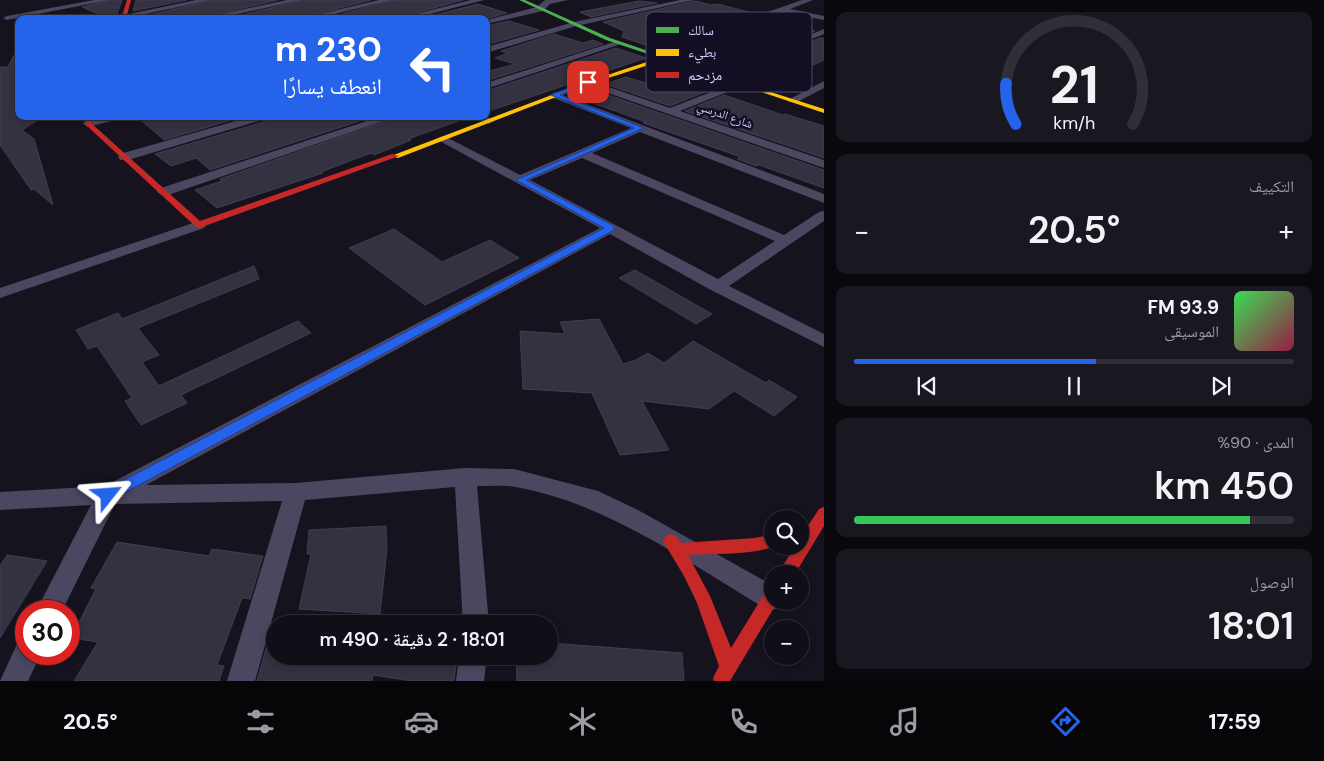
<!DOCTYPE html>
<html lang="ar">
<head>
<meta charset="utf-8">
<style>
	:root { --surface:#100e17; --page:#191720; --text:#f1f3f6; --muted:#9c9ca1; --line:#302e36; --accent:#2563eb }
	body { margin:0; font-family:"DM Sans","Noto Naskh Arabic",sans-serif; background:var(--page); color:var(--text); direction:rtl; height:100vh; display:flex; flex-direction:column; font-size:19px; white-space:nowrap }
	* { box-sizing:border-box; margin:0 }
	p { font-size:16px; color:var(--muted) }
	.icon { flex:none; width:28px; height:28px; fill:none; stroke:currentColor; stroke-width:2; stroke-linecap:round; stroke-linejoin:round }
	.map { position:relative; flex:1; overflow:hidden; direction:ltr }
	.side { display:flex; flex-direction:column; gap:12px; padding:12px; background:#09080d; width:500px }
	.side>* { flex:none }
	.top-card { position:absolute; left:15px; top:15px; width:475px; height:105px; border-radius:10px; box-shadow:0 2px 8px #0003,0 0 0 1px var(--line); direction:rtl; background:#2563eb; color:#fff; overflow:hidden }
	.tools { position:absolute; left:764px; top:510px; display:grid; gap:10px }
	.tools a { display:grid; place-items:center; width:45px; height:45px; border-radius:50%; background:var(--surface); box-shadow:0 2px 8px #0003,0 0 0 1px var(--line); font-size:25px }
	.speed { position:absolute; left:15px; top:600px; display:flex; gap:10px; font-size:25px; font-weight:700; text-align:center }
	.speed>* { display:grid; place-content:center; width:65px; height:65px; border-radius:50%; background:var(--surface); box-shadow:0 2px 8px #0003,0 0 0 1px var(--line); line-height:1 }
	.speed .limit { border:8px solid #d22; background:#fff; color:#111 }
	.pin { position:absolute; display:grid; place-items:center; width:42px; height:42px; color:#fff; margin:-21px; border-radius:10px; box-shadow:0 2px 8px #0006 }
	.me { position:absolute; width:55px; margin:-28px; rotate:62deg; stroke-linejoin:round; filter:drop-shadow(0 0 4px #0008) }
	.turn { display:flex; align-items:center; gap:18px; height:105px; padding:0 25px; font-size:22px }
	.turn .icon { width:65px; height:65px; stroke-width:2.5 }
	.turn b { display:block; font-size:35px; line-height:42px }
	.big { font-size:38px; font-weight:600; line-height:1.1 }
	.side .widget { flex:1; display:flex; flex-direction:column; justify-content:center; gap:8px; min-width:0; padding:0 18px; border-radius:10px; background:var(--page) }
	.side .dial { align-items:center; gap:0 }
	.dial svg { height:130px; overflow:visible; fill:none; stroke:var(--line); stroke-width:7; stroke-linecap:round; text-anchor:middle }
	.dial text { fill:var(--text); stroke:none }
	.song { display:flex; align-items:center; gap:15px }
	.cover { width:60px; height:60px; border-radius:8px; background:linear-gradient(135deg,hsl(130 70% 55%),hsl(340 70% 35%)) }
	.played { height:5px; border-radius:2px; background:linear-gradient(90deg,var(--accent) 55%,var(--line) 55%) }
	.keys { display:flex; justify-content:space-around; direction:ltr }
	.heat { display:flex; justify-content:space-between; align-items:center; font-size:28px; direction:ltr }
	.charge { height:8px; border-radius:4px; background:linear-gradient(90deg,#34c759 90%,var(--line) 0) }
	.trip { position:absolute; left:266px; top:615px; width:292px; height:50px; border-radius:25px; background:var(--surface); box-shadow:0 2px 8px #0003,0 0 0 1px var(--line); font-weight:600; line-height:50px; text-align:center; direction:rtl }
	.tab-bar { display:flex; height:80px; justify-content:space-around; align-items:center; background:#060609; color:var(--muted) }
	.tab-bar .icon { width:35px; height:35px }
	.tab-bar .on { color:var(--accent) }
	.tab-bar b { font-size:22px; color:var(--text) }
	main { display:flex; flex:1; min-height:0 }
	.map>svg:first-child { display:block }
	.building { fill:#343141; stroke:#433c53 }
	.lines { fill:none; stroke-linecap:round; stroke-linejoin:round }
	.street { fill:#4b4760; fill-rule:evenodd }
	.fast { fill:#4caf50; fill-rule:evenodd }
	.slow { fill:#ffc107; fill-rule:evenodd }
	.jam { fill:#c62828; fill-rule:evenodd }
	.route { fill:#2563eb; stroke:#184099 }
	.labels { text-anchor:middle; stroke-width:5; stroke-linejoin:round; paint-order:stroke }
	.far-street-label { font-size:12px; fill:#dad1ff; stroke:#140e24 }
	.key { fill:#140e24; stroke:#4f4866; stroke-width:1 }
	.key-label { font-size:14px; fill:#dad1ff }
</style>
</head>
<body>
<main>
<section class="side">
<div class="widget dial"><svg viewBox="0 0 100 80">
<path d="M14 69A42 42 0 1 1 86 69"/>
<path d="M14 69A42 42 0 0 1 8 44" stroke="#2563eb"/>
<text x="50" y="56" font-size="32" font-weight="700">21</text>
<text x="50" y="72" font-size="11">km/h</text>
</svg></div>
<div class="widget"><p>التكييف</p>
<div class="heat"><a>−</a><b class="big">20.5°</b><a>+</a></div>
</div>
<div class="widget">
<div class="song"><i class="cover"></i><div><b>93.9 FM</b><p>الموسيقى</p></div></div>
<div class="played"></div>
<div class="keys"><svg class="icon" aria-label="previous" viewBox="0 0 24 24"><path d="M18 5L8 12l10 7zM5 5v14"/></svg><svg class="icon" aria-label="pause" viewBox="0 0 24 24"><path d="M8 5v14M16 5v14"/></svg><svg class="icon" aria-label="next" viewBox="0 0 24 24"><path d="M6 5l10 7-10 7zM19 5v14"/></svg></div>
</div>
<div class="widget"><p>المدى · 90%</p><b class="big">450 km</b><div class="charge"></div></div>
<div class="widget"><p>الوصول</p><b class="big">18:01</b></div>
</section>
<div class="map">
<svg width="824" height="681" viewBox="0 0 824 681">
	<rect width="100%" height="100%" fill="#16131f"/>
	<path class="building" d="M 112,0 L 122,0 L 117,14 L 105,17 L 82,7 Z
		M 136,0 L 187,0 L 133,11 Z
		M 213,0 L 278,0 L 196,19 L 132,19 Z
		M 304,0 L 371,0 L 296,19 L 225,19 Z
		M 395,0 L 463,0 L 394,19 L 323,19 Z
		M 639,1 L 657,3 L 591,17 L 580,12 Z
		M 695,1 L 711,5 L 718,4 L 756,14 L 657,49 L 622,37 L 624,31 L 603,22 Z
		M 478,4 L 507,13 L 485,19 L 419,19 Z
		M 770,18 L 815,31 L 735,62 L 682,49 Z
		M 509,21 L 539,30 L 486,45 L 486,26 Z
		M 554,34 L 583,43 L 593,40 L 603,44 L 486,81 L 486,72 L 515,64 L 495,58 L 508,53 L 501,51 Z
		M 820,38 L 824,38 L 824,60 L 788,77 L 749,66 Z
		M 19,45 L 19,116 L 44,116 L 22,130 L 34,139 L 53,205 L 34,189 L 31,190 L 0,145 L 0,67 L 8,67 Z
		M 616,48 L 646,58 L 486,112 L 486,91 Z
		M 626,77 L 659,87 L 677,80 L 710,90 L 670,106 L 605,84 Z
		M 591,89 L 824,170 L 824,188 L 759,165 L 756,166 L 737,159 L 741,157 L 643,123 L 646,122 L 573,96 Z
		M 724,95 L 783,115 L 785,114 L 824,126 L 824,158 L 685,111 Z
		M 136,116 L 245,116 L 164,140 Z
		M 272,116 L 375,116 L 210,170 L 196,158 L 171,166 L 155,154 L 270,120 Z
		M 400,116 L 464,116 L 464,119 L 408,139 L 411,140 L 374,155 L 371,153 L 321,172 L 323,173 L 217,208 L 195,190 L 222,181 L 220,179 Z
		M 394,229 L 442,262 L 490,240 L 519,258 L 425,305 L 349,248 Z
		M 254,266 L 259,279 L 138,328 L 159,355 L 142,362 L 159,386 L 298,321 L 311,333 L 181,395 L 187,403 L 141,425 L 125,401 L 132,398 L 97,346 L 88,349 L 76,330 L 118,313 L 122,319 Z
		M 635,270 L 712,314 L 696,324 L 619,278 Z
		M 599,319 L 623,364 L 636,360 L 648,353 L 664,363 L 693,341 L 766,383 L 769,380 L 797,397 L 774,416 L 734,391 L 709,409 L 642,401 L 669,450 L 620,455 L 592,393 L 523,389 L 520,331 L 565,334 L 560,322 Z
		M 386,526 L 387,549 L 380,614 L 299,609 L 311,554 L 307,554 L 309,530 Z
		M 117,542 L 209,556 L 212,549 L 263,556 L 250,599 L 242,598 L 217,665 L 224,666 L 219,681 L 74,681 L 98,642 L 71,638 L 96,589 L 91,588 Z
		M 7,555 L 47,561 L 0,638 L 0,566 Z
		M 273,623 L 275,624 L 275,656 L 457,656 L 454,681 L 412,681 L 373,675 L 372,681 L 257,681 Z
		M 550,643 L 682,653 L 684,681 L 517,681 L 516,656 L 550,656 Z"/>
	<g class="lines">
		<path class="street" d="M 94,0 L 110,0 L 7,20 L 3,18 L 7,16 Z
			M 196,0 L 211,0 L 122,19 L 105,19 Z
			M 287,0 L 302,0 L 215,19 L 198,19 Z
			M 379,0 L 393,0 L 314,19 L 298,19 Z
			M 471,0 L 484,0 L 411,19 L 396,19 Z
			M 545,0 L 568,0 L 550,4 L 543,11 L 486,24 L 486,20 L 537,7 Z
			M 680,0 L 694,0 L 576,26 L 486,53 L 486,47 L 574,22 Z
			M 802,0 L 813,0 L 790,9 L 824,16 L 824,20 L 782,12 L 656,56 L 649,54 Z
			M 824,29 L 824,34 L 719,76 L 716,77 L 711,74 Z
			M 617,41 L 624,43 L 486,89 L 486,83 Z
			M 588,80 L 670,108 L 739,81 L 745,81 L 745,85 L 680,111 L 824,160 L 824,168 L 585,85 L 583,83 Z
			M 824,81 L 824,88 L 797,102 L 789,102 L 788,100 Z
			M 555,92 L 824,194 L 824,203 L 640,132 L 592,153 L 784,235 L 819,212 L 824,211 L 824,221 L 729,286 L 824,334 L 824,347 L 711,290 L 610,234 L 146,485 L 296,483 L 465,468 L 514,469 L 598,491 L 638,510 L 772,585 L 772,601 L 783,601 L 781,607 L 772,610 L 763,607 C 686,561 604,502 515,487 C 503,485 489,486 477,486 L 489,624 L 463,624 L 455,487 L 305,500 L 255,681 L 227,681 L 282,501 L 115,504 L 62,611 L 36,611 L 91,505 L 0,510 L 0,492 L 105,486 L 600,228 L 436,139 L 442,136 L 446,137 L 520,175 L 631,128 L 551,97 L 550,95 ZM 582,158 L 775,241 L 718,279 L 530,180 Z
			M 105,116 L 124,116 L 123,118 L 88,127 L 83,124 L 84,122 Z
			M 253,116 L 270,116 L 269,118 L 128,160 L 120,160 L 118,157 L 120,154 Z
			M 382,116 L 398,116 L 168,195 L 163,196 L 157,192 L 158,189 Z
			M 473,116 L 486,116 L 494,121 L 489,124 Z
			M 199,221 L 204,222 L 206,225 L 204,228 L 0,298 L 0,288 Z
			M 26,641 L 26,654 L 41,654 L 28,681 L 0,681 L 17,644 Z
			M 459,656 L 487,656 L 484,681 L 456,681 Z"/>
		<path class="fast" d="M 519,0 L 525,0 L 610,38 L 710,72 L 705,73 L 606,40 Z"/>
		<path class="slow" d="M 665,56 L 667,59 L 590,84 L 398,158 L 391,156 L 586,82 Z
			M 705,71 L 824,109 L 824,113 L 705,73 Z"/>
		<path class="jam" d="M 127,0 L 131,0 L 126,19 L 121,19 Z
			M 85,116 L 91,116 L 91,123 L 200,221 L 392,154 L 399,156 L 199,228 L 196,227 L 86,125 Z
			M 824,507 L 824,526 L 795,574 L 778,574 L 795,546 L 800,546 L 800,538 L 819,509 Z
			M 671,534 L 676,536 L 681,543 L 755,538 L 772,534 L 772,546 L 776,546 C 749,556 717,553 688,555 L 710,596 L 731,648 L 766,591 L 772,588 L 772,601 L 778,601 L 730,681 L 714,681 L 713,678 L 719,666 L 697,603 L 684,576 L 663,541 L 666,536 Z"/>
	</g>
	<path class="route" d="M 586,81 L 591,82 L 560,95 L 644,128 L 526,180 L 614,226 L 614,230 L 113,499 L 108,501 L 103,499 L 101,495 L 103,491 L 604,228 L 516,180 L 634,128 L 551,95 Z"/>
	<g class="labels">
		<g class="far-street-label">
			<text transform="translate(725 115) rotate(19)" y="4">شارع الدرسي</text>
		</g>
	</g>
	<rect x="646" y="12" width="166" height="80" rx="8" class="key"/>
	<rect x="656" y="27" width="23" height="6" fill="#4caf50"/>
	<rect x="656" y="49" width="23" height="7" fill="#ffc107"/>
	<rect x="656" y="72" width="23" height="6" fill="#c62828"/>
	<g class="key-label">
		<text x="688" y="35">سالك</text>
		<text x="688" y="57">بطيء</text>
		<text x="688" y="80">مزدحم</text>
	</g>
</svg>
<div class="tools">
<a><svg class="icon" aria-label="search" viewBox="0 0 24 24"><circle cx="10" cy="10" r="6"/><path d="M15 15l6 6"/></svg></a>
<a>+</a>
<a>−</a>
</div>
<div class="speed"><div class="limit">30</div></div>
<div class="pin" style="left:588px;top:82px;background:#d93025"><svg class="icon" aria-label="arrive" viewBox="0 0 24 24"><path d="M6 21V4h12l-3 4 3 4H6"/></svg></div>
<svg class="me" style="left:108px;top:495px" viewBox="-20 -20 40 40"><path d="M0-17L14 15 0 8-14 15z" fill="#2563eb" stroke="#fff" stroke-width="4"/></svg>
<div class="trip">18:01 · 2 دقيقة · 490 m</div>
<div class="top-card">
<div class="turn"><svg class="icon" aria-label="left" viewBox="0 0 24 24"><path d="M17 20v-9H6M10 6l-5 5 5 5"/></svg><div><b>230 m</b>انعطف يسارًا</div></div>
</div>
</div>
</main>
<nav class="tab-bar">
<b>17:59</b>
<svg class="icon on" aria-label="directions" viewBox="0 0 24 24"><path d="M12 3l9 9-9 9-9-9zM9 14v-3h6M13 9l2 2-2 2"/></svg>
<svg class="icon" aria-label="music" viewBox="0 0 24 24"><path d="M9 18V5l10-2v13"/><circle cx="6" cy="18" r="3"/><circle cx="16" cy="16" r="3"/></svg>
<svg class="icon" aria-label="phone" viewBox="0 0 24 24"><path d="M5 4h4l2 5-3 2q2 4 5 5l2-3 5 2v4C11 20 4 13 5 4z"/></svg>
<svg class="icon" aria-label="climate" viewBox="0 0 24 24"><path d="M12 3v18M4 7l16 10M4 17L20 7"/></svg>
<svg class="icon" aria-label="car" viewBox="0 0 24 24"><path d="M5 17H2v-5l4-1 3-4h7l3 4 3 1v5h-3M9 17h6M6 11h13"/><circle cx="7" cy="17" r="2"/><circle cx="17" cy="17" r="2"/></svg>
<svg class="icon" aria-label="filters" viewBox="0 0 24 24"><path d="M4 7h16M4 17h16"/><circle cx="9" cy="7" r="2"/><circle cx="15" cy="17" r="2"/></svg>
<b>20.5°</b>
</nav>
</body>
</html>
